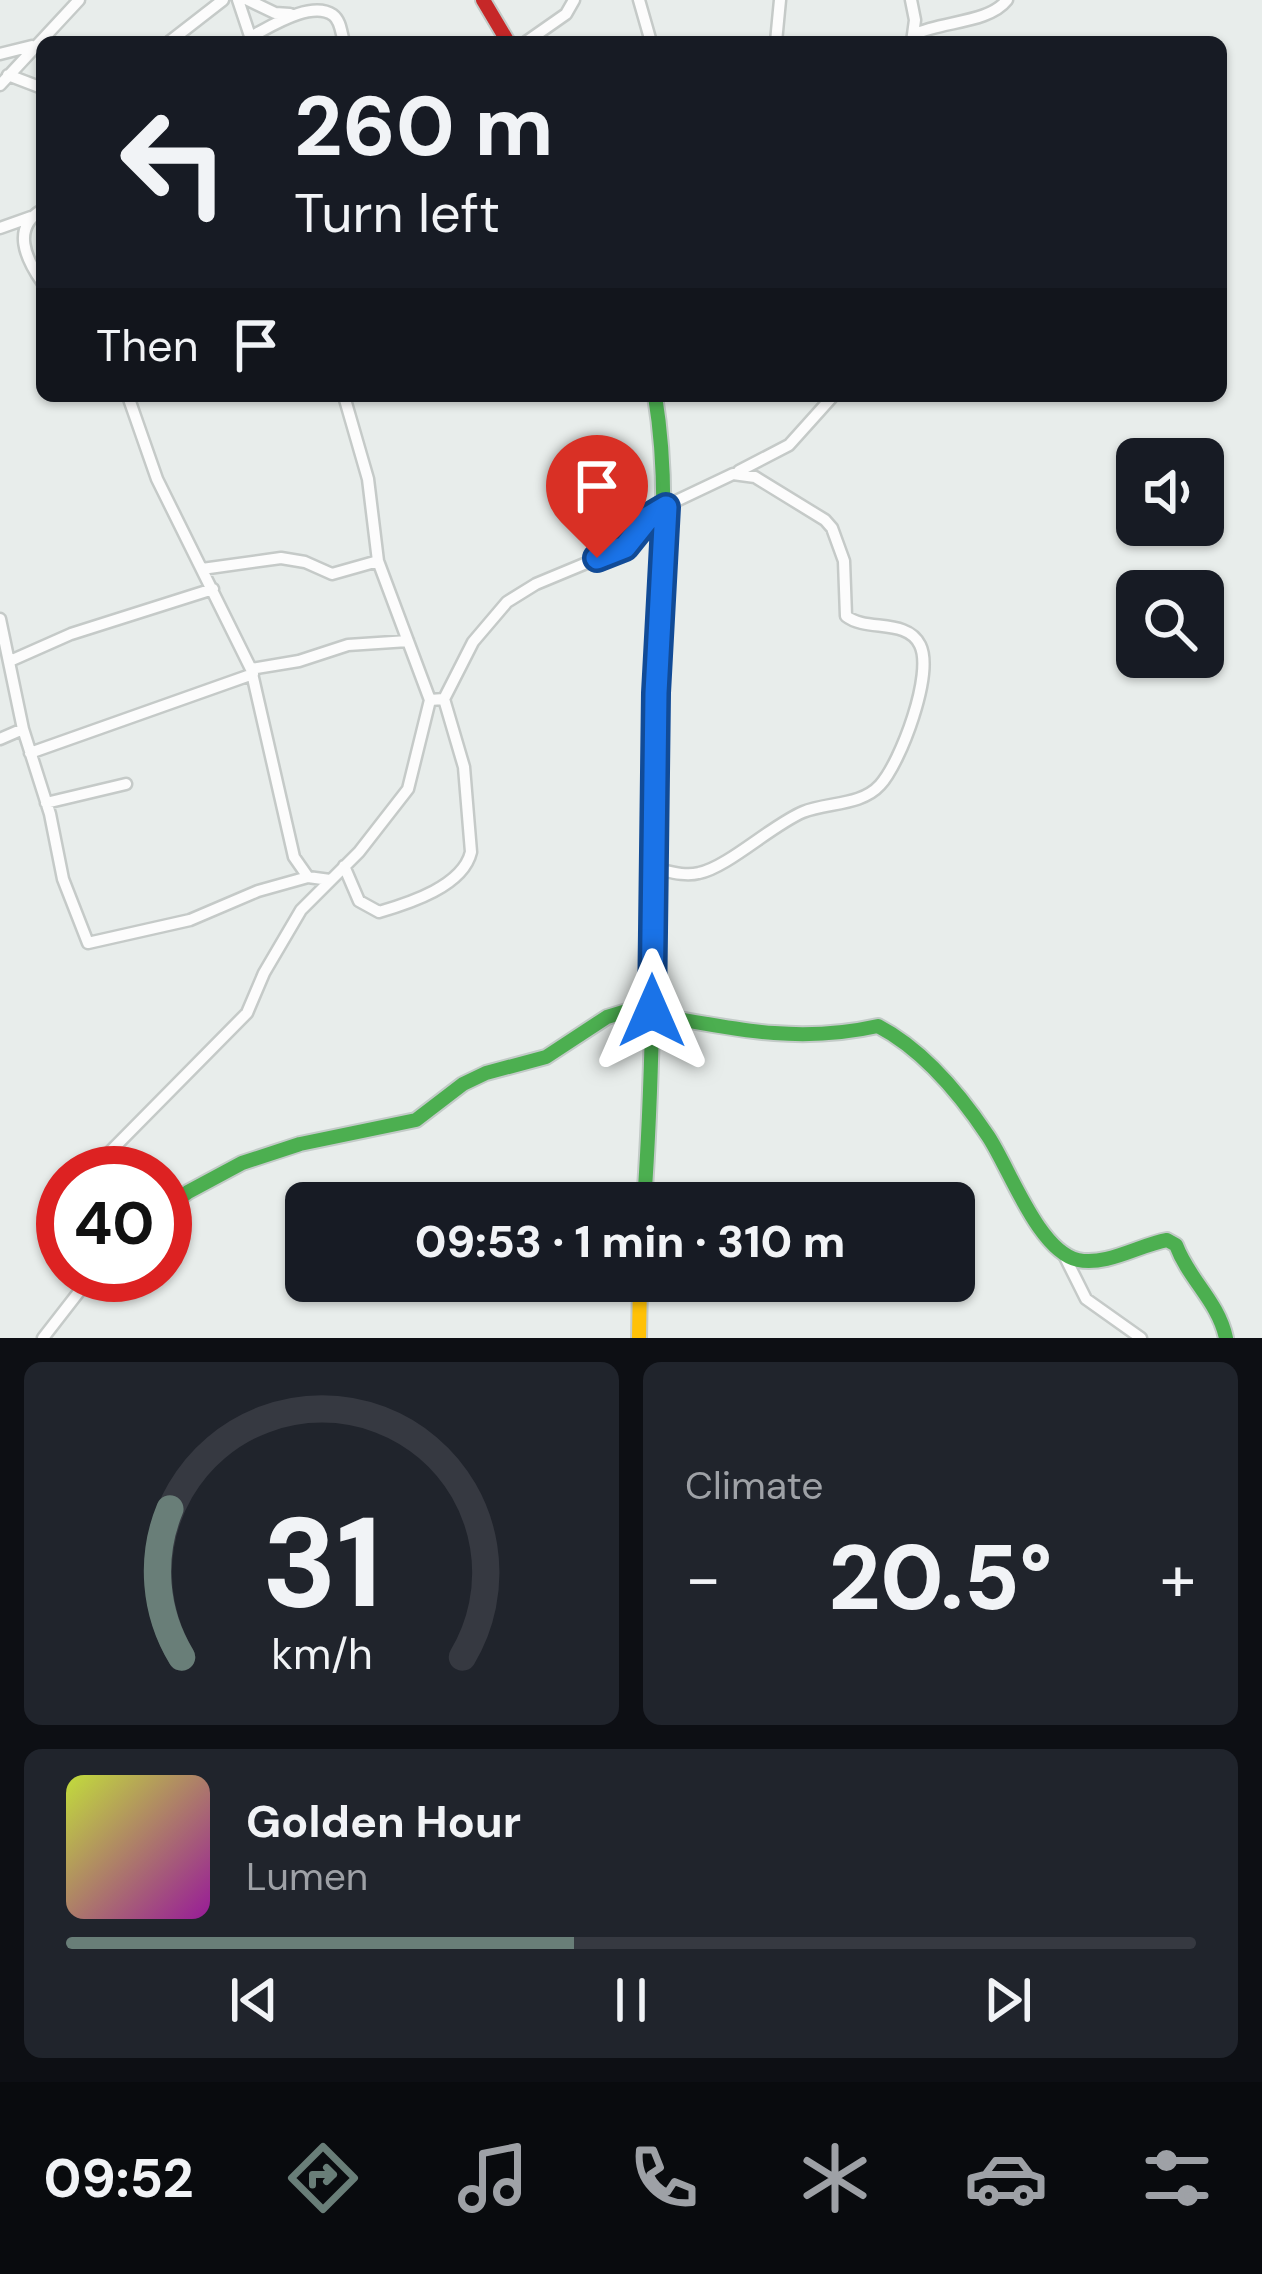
<!DOCTYPE html>
<html lang="en">
<head>
<meta charset="utf-8">
<style>
	:root { --surface:#171b24; --page:#20242c; --text:#f1f3f6; --muted:#9ea1a6; --line:#363941; --accent:#697e78 }
	body { margin:0; font-family:"DM Sans",sans-serif; background:var(--page); color:var(--text); height:100vh; display:flex; flex-direction:column; font-size:45px; white-space:nowrap }
	* { box-sizing:border-box; margin:0 }
	p { font-size:39px; color:var(--muted) }
	.icon { flex:none; width:66px; height:66px; fill:none; stroke:currentColor; stroke-width:2; stroke-linecap:round; stroke-linejoin:round }
	.map { position:relative; height:1338px; overflow:hidden }
	.panel { display:flex; flex-direction:column; gap:24px; padding:24px; background:#0d0f14; flex:1 }
	.panel>* { flex:none }
	.banner { position:absolute; left:36px; top:36px; width:1191px; height:366px; border-radius:18px; box-shadow:0 3px 9px #0004; background:#171b24; color:var(--text); overflow:hidden }
	.fabs { position:absolute; left:1116px; top:438px; display:grid; gap:24px }
	.fabs a { display:grid; place-items:center; width:108px; height:108px; border-radius:18px; background:var(--surface); box-shadow:0 3px 9px #0004; font-size:60px }
	.speed { position:absolute; left:36px; top:1146px; display:flex; gap:24px; font-size:60px; font-weight:700; text-align:center }
	.speed>* { display:grid; place-content:center; width:156px; height:156px; border-radius:50%; background:var(--surface); box-shadow:0 3px 9px #0004; line-height:1 }
	.speed .limit { border:18px solid #d22; background:#fff; color:#111 }
	.pin { position:absolute; display:grid; place-items:center; width:102px; height:102px; color:#fff; margin:-123px -51px; border-radius:50% 50% 50% 0; rotate:-45deg; box-shadow:0 0 12px #0007 }
	.pin .icon { rotate:45deg }
	.me { position:absolute; width:132px; margin:-66px; rotate:0deg; stroke-linejoin:round; filter:drop-shadow(0 0 9px #0008) }
	.turn { display:flex; align-items:center; gap:42px; height:252px; padding:0 60px; font-size:54px }
	.turn .icon { width:156px; height:156px; stroke-width:2.5 }
	.turn b { display:block; font-size:84px; line-height:102px }
	.then { display:flex; align-items:center; height:114px; padding:0 60px; background:#0003; gap:24px; font-size:45px }
	.big { font-size:90px; font-weight:800; line-height:1.1 }
	.panel .card { flex:1; display:flex; flex-direction:column; justify-content:center; gap:18px; min-width:0; padding:0 42px; border-radius:18px; background:var(--page) }
	.panel .dial { align-items:center; gap:0 }
	.dial svg { height:312px; overflow:visible; fill:none; stroke:var(--line); stroke-width:7; stroke-linecap:round; text-anchor:middle }
	.dial text { fill:var(--text); stroke:none }
	.song { display:flex; align-items:center; gap:36px }
	.cover { width:144px; height:144px; border-radius:18px; background:linear-gradient(135deg,hsl(70 70% 55%),hsl(300 70% 35%)) }
	.played { height:12px; border-radius:6px; background:linear-gradient(90deg,var(--accent) 45%,var(--line) 45%) }
	.keys { display:flex; justify-content:space-around; direction:ltr }
	.heat { display:flex; justify-content:space-between; align-items:center; font-size:66px; direction:ltr }
	.panel .tiles { flex:1; display:grid; gap:24px; grid-template-columns:1fr 1fr }
	.card:last-child { grid-column:span 2 }
	.trip { position:absolute; left:285px; top:1182px; width:690px; height:120px; border-radius:18px; background:var(--surface); box-shadow:0 3px 9px #0004; font-weight:800; line-height:120px; text-align:center }
	.dock { display:flex; height:192px; justify-content:space-around; align-items:center; background:#090b0e; color:var(--muted) }
	.dock .icon { width:84px; height:84px }
	.dock .active { color:var(--accent) }
	.dock b { font-size:54px; color:var(--text) }
	.map>svg:first-child { display:block }
	.lines { fill:none; stroke-linecap:round; stroke-linejoin:round }
	.street-casing { stroke:#c5cac8; stroke-width:15 }
	.fast-casing { stroke:#c3cbc8; stroke-width:18 }
	.slow-casing { stroke:#c3cbc8; stroke-width:18 }
	.jam-casing { stroke:#c3cbc8; stroke-width:18 }
	.street { stroke:#fcfcfc; stroke-width:10 }
	.fast { stroke:#4caf50; stroke-width:14 }
	.slow { stroke:#ffc107; stroke-width:14 }
	.jam { stroke:#c62828; stroke-width:14 }
	.route-casing { stroke:#114b97; stroke-width:30 }
	.route { stroke:#1a73e8; stroke-width:21 }
</style>
</head>
<body>
<div class="map">
<svg width="1262" height="1338" viewBox="0 0 1262 1338">
	<rect width="100%" height="100%" fill="#e8edeb"/>
	<g class="lines">
		<g class="street-casing">
			<path id="street" d="M 238,0 L 252,42
				M 248,0 L 275,13 L 290,14
				M 639,0 L 651,42
				M 911,0 L 915,20 L 912,42
				M 915,34 C 943,21 989,23 1007,0
				M 250,37 C 270,27 311,0 333,15 C 341,21 341,33 344,42
				M 169,42 L 223,0
				M 526,42 L 566,14 L 574,0
				M 776,42 L 780,0
				M 0,54 L 32,46
				M 8,75 L 42,88
				M 0,85 L 79,0
				M 42,210 C 11,228 26,259 42,282
				M 0,228 L 31,217
				M 128,396 L 157,479 L 251,669 L 294,857 L 308,877 L 330,880
				M 739,471 L 789,445 L 833,396
				M 202,569 L 281,558 L 305,562 L 332,574 L 378,561
				M 0,619 L 23,729 L 50,814 L 63,879 L 88,943 L 190,920 L 258,891 L 308,877
				M 10,661 L 71,634 L 213,589
				M 251,669 L 299,661 L 348,645 L 408,641
				M 430,700 L 444,699 L 473,642 L 507,602 L 536,584 L 625,547 L 655,511 L 733,474 L 755,477 L 825,520 L 832,528 L 844,561 L 846,616 C 866,632 907,618 920,645 C 934,673 901,762 880,785 C 861,806 827,802 803,812 C 772,825 728,867 699,873 C 684,877 668,871 653,868
				M 0,739 L 23,729
				M 30,753 L 253,674
				M 46,803 L 126,784
				M 344,866 L 359,901 L 379,912 C 410,903 463,886 471,852 L 464,767 L 444,699
				M 89,1173 L 247,1013 L 264,973 L 301,910 L 359,852 L 408,789 L 430,700 L 378,561 L 368,479 L 344,396
				M 1065,1257 L 1086,1299 L 1141,1338
				M 43,1338 L 92,1275"/>
		</g>
		<g class="fast-casing">
			<path id="fast" d="M 644,1203 C 656,1035 653,867 656,698 C 658,596 672,498 655,396
				M 165,1210 L 188,1192 L 242,1163 L 300,1144 L 416,1120 L 463,1084 L 486,1073 L 546,1057 L 607,1017 L 630,1010 C 718,1025 789,1046 878,1026 C 922,1049 960,1094 988,1136 C 1009,1167 1038,1251 1078,1260 C 1107,1266 1139,1245 1167,1240 L 1176,1245 C 1189,1280 1218,1301 1226,1338"/>
		</g>
		<g class="slow-casing">
			<path id="slow" d="M 639,1338 L 640,1281"/>
		</g>
		<g class="jam-casing">
			<path id="jam" d="M 483,0 L 508,42"/>
		</g>
		<use href="#street" class="street"/>
		<use href="#fast" class="fast"/>
		<use href="#slow" class="slow"/>
		<use href="#jam" class="jam"/>
	</g>
	<g class="lines">
		<g class="route-casing">
			<path id="route" d="M 597,558 L 625,547 L 649,517 L 666,507 L 656,693 L 652,1011"/>
		</g>
		<use href="#route" class="route"/>
	</g>
</svg>
<div class="fabs">
<a><svg class="icon" aria-label="sound" viewBox="0 0 24 24"><path d="M4 9h4l5-4v14l-5-4H4zM17 9q2 3 0 6"/></svg></a>
<a><svg class="icon" aria-label="search" viewBox="0 0 24 24"><circle cx="10" cy="10" r="6"/><path d="M15 15l6 6"/></svg></a>
</div>
<div class="speed"><div class="limit">40</div></div>
<div class="pin" style="left:597px;top:558px;background:#d93025"><svg class="icon" aria-label="arrive" viewBox="0 0 24 24"><path d="M6 21V4h12l-3 4 3 4H6"/></svg></div>
<svg class="me" style="left:652px;top:1011px" viewBox="-20 -20 40 40"><path d="M0-17L14 15 0 8-14 15z" fill="#1a73e8" stroke="#fff" stroke-width="4"/></svg>
<div class="trip">09:53 · 1 min · 310 m</div>
<div class="banner">
<div class="turn"><svg class="icon" aria-label="left" viewBox="0 0 24 24"><path d="M17 20v-9H6M10 6l-5 5 5 5"/></svg><div><b>260 m</b>Turn left</div></div>
<div class="then">Then<svg class="icon" aria-label="arrive" viewBox="0 0 24 24"><path d="M6 21V4h12l-3 4 3 4H6"/></svg></div>
</div>
</div>
<section class="panel">
<div class="tiles">
<div class="card dial"><svg viewBox="0 0 100 80">
<path d="M14 69A42 42 0 1 1 86 69"/>
<path d="M14 69A42 42 0 0 1 11 31" stroke="#697e78"/>
<text x="50" y="56" font-size="32" font-weight="700">31</text>
<text x="50" y="72" font-size="11">km/h</text>
</svg></div>
<div class="card"><p>Climate</p>
<div class="heat"><a>−</a><b class="big">20.5°</b><a>+</a></div>
</div>
<div class="card">
<div class="song"><i class="cover"></i><div><b>Golden Hour</b><p>Lumen</p></div></div>
<div class="played"></div>
<div class="keys"><svg class="icon" aria-label="previous" viewBox="0 0 24 24"><path d="M18 5L8 12l10 7zM5 5v14"/></svg><svg class="icon" aria-label="pause" viewBox="0 0 24 24"><path d="M8 5v14M16 5v14"/></svg><svg class="icon" aria-label="next" viewBox="0 0 24 24"><path d="M6 5l10 7-10 7zM19 5v14"/></svg></div>
</div>
</div>
</section>
<nav class="dock">
<b>09:52</b>
<svg class="icon active" aria-label="directions" viewBox="0 0 24 24"><path d="M12 3l9 9-9 9-9-9zM9 14v-3h6M13 9l2 2-2 2"/></svg>
<svg class="icon" aria-label="music" viewBox="0 0 24 24"><path d="M9 18V5l10-2v13"/><circle cx="6" cy="18" r="3"/><circle cx="16" cy="16" r="3"/></svg>
<svg class="icon" aria-label="phone" viewBox="0 0 24 24"><path d="M5 4h4l2 5-3 2q2 4 5 5l2-3 5 2v4C11 20 4 13 5 4z"/></svg>
<svg class="icon" aria-label="climate" viewBox="0 0 24 24"><path d="M12 3v18M4 7l16 10M4 17L20 7"/></svg>
<svg class="icon" aria-label="car" viewBox="0 0 24 24"><path d="M5 17H2v-5l4-1 3-4h7l3 4 3 1v5h-3M9 17h6M6 11h13"/><circle cx="7" cy="17" r="2"/><circle cx="17" cy="17" r="2"/></svg>
<svg class="icon" aria-label="filters" viewBox="0 0 24 24"><path d="M4 7h16M4 17h16"/><circle cx="9" cy="7" r="2"/><circle cx="15" cy="17" r="2"/></svg>
</nav>
</body>
</html>
